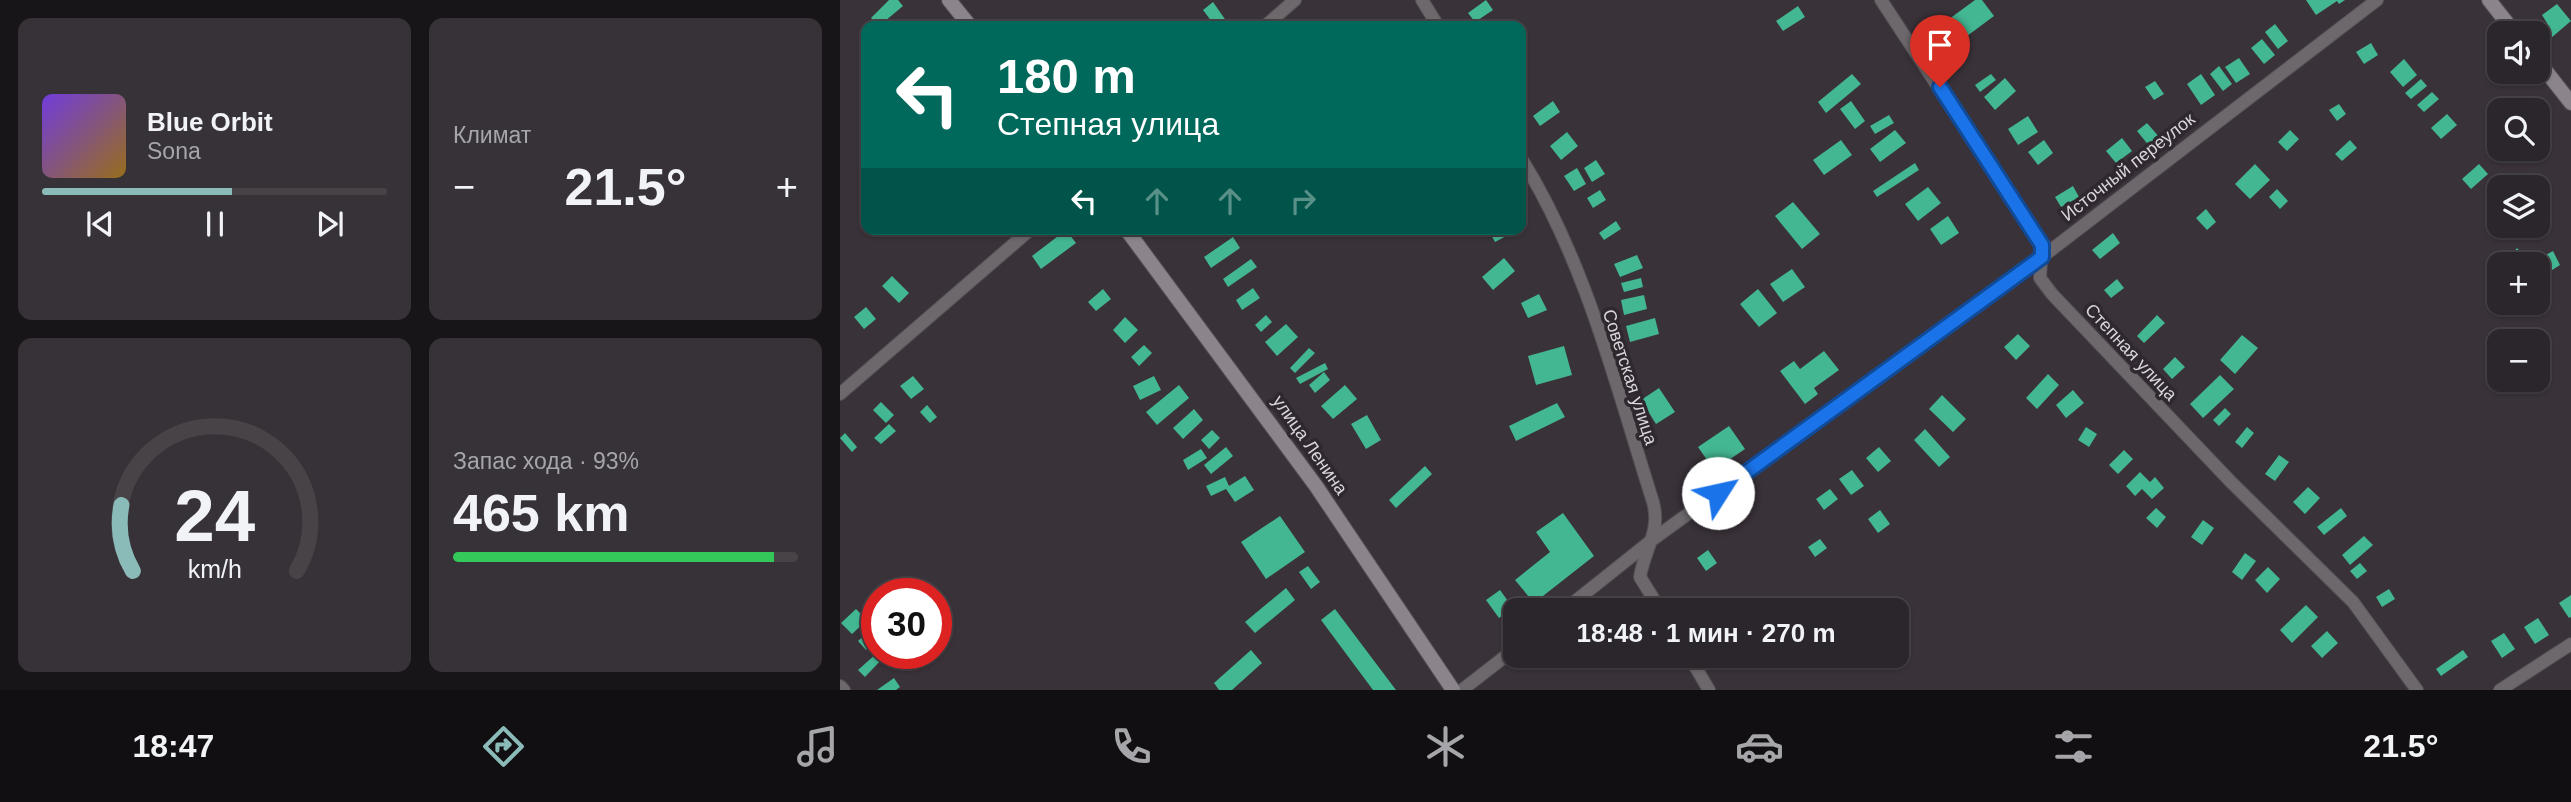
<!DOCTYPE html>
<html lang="ru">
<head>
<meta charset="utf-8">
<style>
	:root { --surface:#2b262b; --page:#373237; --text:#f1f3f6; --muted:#a6a5a9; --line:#474347; --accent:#8bbbb9 }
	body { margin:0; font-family:Arial,sans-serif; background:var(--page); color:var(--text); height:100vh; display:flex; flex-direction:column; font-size:26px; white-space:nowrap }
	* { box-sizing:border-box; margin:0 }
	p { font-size:23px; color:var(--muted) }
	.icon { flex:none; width:38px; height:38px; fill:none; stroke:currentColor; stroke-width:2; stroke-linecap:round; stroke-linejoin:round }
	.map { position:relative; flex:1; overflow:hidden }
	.panel { display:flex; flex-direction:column; gap:18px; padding:18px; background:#181518; width:840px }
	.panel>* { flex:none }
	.hud { position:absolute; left:21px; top:21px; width:665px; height:214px; border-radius:14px; box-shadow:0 2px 5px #0004,0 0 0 2px var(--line); background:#00695c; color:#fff; overflow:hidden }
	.fabs { position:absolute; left:1647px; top:21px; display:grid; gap:14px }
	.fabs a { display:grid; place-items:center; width:63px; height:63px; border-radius:14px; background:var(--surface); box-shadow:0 2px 5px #0004,0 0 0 2px var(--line); font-size:35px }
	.speed { position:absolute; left:21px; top:578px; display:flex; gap:14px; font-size:35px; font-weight:700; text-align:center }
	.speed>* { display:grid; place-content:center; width:91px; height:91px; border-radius:50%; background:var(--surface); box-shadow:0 2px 5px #0004,0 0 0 2px var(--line); line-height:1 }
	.speed .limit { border:10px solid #d22; background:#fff; color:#111 }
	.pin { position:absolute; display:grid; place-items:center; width:60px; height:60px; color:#fff; margin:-72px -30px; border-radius:50% 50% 50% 0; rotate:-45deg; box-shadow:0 0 7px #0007 }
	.pin .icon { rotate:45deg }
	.me { position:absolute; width:77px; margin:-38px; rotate:55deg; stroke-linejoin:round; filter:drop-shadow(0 0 5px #0008) }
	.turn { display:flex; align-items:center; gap:24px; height:147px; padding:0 21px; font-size:32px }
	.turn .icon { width:91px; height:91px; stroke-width:2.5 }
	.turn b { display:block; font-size:49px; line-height:60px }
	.lanes { display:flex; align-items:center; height:66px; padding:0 21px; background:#0003; justify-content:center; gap:35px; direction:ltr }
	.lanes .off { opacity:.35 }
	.big { font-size:52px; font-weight:600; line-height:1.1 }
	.panel .tile { flex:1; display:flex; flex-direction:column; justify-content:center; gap:10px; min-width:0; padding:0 24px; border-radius:14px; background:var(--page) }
	.panel .dial { align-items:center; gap:0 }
	.dial svg { height:182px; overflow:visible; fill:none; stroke:var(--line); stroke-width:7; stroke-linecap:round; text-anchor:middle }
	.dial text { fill:var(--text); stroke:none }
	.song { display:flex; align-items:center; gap:21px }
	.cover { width:84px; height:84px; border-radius:10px; background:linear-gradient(135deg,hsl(260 70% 55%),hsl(40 70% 35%)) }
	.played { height:7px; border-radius:4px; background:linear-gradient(90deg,var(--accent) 55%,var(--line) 55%) }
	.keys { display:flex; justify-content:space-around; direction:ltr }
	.heat { display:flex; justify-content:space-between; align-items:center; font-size:38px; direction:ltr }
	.charge { height:10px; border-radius:5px; background:linear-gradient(90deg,#34c759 93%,var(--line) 0) }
	.panel .tiles { flex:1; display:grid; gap:18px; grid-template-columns:repeat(2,1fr) }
	.trip { position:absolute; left:663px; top:598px; width:406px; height:70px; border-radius:14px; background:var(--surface); box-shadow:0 2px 5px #0004,0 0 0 2px var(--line); font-weight:600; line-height:70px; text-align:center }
	.tabs { display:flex; height:112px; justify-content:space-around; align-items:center; background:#110f11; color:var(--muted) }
	.tabs .icon { width:49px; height:49px }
	.tabs .active { color:var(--accent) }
	.tabs b { font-size:32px; color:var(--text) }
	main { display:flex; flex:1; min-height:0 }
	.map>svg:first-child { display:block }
	.building { fill:#43b692 }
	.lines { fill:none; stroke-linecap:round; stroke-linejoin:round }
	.street-casing { stroke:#564f56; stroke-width:14 }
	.secondary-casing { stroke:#564f56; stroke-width:16 }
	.street { stroke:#6c686c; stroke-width:12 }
	.secondary { stroke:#8b858b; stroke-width:14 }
	.route-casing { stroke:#114b97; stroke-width:18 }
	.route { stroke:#1a73e8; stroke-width:12 }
	.labels { text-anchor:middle; stroke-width:7; stroke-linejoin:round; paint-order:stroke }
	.street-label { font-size:18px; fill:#d9d5d9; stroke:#2f282f }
</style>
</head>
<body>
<main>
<section class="panel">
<div class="tiles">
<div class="tile">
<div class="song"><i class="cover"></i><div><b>Blue Orbit</b><p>Sona</p></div></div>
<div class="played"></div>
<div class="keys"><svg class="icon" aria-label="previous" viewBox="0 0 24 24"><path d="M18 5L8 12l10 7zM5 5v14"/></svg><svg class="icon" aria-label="pause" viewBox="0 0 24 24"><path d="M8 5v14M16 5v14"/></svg><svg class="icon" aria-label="next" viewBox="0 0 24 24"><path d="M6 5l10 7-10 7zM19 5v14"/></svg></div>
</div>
<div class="tile"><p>Климат</p>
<div class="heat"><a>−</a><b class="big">21.5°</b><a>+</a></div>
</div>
<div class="tile dial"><svg viewBox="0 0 100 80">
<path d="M14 69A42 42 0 1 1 86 69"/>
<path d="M14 69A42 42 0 0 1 9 40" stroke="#8bbbb9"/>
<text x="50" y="56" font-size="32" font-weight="700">24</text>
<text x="50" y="72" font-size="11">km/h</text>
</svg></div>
<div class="tile"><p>Запас хода · 93%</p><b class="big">465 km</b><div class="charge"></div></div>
</div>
</section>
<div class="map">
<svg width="1731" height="690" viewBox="0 0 1731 690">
	<rect width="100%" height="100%" fill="#393239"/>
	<path class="building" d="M 49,0 L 58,0 L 63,6 L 39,26 L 31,18 Z
		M 646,0 L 653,10 L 635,22 L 628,13 Z
		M 1135,0 L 1142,0 L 1154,16 L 1115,45 L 1101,25 Z
		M 1466,0 L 1505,0 L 1499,4 L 1497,1 L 1476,15 Z
		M 373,2 L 389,25 L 386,26 L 375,26 L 363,10 Z
		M 1717,4 L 1731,21 L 1711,38 L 1702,28 L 1707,23 L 1702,15 Z
		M 958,6 L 965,17 L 943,31 L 936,21 Z
		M 1435,24 L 1448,41 L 1438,49 L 1425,32 Z
		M 1422,39 L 1435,55 L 1424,64 L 1411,48 Z
		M 1531,43 L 1538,55 L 1524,64 L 1516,52 Z
		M 1399,58 L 1410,74 L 1396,83 L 1385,67 Z
		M 1564,59 L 1577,75 L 1563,87 L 1550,72 Z
		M 1379,66 L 1392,84 L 1383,91 L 1370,74 Z
		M 1012,74 L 1021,84 L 986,113 L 978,102 Z
		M 1151,74 L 1156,80 L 1140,92 L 1135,85 Z
		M 1361,74 L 1375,95 L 1361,105 L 1347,84 Z
		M 1165,78 L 1176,91 L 1155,110 L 1144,97 Z
		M 1581,79 L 1587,86 L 1571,99 L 1565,93 Z
		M 1315,81 L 1324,94 L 1314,100 L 1305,87 Z
		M 1592,92 L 1599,99 L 1584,112 L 1577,105 Z
		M 713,101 L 720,112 L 700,126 L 693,116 Z
		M 1011,101 L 1025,121 L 1015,129 L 1000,109 Z
		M 1499,104 L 1506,114 L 1497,121 L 1489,110 Z
		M 1607,114 L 1617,125 L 1601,139 L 1591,128 Z
		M 1049,115 L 1054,123 L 1035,134 L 1030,126 Z
		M 1188,116 L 1198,132 L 1178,145 L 1168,129 Z
		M 1307,123 L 1320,138 L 1310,147 L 1297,131 Z
		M 1055,130 L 1066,143 L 1040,162 L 1030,149 Z
		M 1450,130 L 1459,139 L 1447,151 L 1438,142 Z
		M 727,132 L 738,146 L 721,160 L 710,146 Z
		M 1282,138 L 1292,151 L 1276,163 L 1266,151 Z
		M 1001,140 L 1012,155 L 984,175 L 973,160 Z
		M 1204,140 L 1213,153 L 1198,165 L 1188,152 Z
		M 1510,140 L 1517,148 L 1502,161 L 1495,154 Z
		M 756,160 L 765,174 L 752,182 L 744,168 Z
		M 1075,163 L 1079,170 L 1037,197 L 1033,191 Z
		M 1415,164 L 1430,180 L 1410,199 L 1395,184 Z
		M 1639,164 L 1648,174 L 1631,189 L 1622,179 Z
		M 737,168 L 746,184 L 734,191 L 724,176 Z
		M 1233,186 L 1239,197 L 1221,207 L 1215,197 Z
		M 1088,187 L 1101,203 L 1078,221 L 1065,204 Z
		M 1437,189 L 1448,201 L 1440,209 L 1429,197 Z
		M 760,190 L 766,200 L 753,208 L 747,198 Z
		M 953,202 L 980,234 L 962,249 L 935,216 Z
		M 1366,209 L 1376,222 L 1367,230 L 1356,218 Z
		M 1108,216 L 1119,233 L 1101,245 L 1090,229 Z
		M 776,221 L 781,229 L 764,240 L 759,233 Z
		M 648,229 L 672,229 L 674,232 L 655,242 Z
		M 226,230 L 236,243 L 201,269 L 192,256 Z
		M 1273,233 L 1280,243 L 1260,259 L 1252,250 Z
		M 393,237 L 400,248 L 371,268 L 364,257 Z
		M 1677,248 L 1687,259 L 1682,264 L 1664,264 Z
		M 1713,251 L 1720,265 L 1698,279 L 1698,270 L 1702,275 L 1695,261 Z
		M 797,255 L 803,268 L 780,277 L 774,264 Z
		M 664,258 L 675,271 L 653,290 L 642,277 Z
		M 411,259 L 417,267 L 388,287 L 383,279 Z
		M 952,269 L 965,287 L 943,302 L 930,284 Z
		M 52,276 L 69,293 L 59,303 L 42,286 Z
		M 801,278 L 803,287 L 784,292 L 781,283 Z
		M 1277,279 L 1284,288 L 1271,298 L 1264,290 Z
		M 413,288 L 420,298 L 402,310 L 396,300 Z
		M 263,289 L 271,299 L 256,311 L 248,302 Z
		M 918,289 L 937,313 L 919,327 L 900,304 Z
		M 699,294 L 707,310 L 688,318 L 681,303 Z
		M 804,295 L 807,309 L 784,315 L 781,300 Z
		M 26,307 L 36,319 L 24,329 L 14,317 Z
		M 426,315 L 432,322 L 421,332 L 415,325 Z
		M 1317,315 L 1325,323 L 1304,343 L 1297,336 Z
		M 285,317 L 298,330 L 285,343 L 273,330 Z
		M 815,318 L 819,334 L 790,342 L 786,326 Z
		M 446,324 L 458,337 L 437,356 L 425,342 Z
		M 1178,334 L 1190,346 L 1176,360 L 1164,347 Z
		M 1402,335 L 1418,348 L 1395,374 L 1380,360 Z
		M 304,345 L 312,353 L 299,366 L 291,357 Z
		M 724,346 L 732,375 L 696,385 L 688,356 Z
		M 469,348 L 475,353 L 455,373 L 450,368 Z
		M 984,351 L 999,370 L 974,388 L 978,394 L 965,404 L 940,371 L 954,361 L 960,369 Z
		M 1335,357 L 1345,367 L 1332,379 L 1323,369 Z
		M 485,363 L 488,369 L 460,384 L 456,378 Z
		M 484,372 L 490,380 L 475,393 L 469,385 Z
		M 1208,374 L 1219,385 L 1197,409 L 1186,398 Z
		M 1380,375 L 1394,389 L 1363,418 L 1350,404 Z
		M 73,376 L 84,389 L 71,399 L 60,386 Z
		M 314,376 L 321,390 L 300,400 L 293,386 Z
		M 339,385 L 349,398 L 317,425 L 306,412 Z
		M 505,385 L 517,399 L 493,419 L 481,406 Z
		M 819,388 L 835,412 L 816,424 L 801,400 Z
		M 1233,390 L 1244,403 L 1226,418 L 1216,405 Z
		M 1102,395 L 1126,419 L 1113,432 L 1089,409 Z
		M 41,402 L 54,415 L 46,423 L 33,410 Z
		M 717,403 L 725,417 L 676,441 L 669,426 Z
		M 87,405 L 97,417 L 90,423 L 80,412 Z
		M 1385,408 L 1391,414 L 1379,426 L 1373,420 Z
		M 354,409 L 363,420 L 343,439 L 333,428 Z
		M 527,415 L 541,440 L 526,449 L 511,424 Z
		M 49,424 L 56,431 L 41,444 L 34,438 Z
		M 889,426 L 905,449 L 874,470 L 858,447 Z
		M 1246,427 L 1257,434 L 1249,447 L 1238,440 Z
		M 1407,427 L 1414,433 L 1402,448 L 1395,442 Z
		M 1085,429 L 1110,457 L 1099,467 L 1074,440 Z
		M 372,430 L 380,438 L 369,449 L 361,440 Z
		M 5,433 L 17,447 L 12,452 L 0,438 Z
		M 386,447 L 393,456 L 371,474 L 364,465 Z
		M 1039,447 L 1051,461 L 1038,472 L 1026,458 Z
		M 361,449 L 367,458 L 348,470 L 343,460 Z
		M 1284,450 L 1293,459 L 1278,474 L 1269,465 Z
		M 1439,455 L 1449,462 L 1435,481 L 1425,474 Z
		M 585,466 L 592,474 L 556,508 L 549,500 Z
		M 1012,470 L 1024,486 L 1011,495 L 999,479 Z
		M 1300,472 L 1310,482 L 1315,477 L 1324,488 L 1312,499 L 1302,489 L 1295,496 L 1286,486 Z
		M 405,476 L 414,490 L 395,502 L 386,489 L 371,496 L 366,486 L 385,477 L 389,486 Z
		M 1468,487 L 1480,498 L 1465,514 L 1453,502 Z
		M 990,489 L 998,499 L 984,510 L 976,499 Z
		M 1316,508 L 1326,517 L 1317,528 L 1306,518 Z
		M 1501,508 L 1507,516 L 1484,535 L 1477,527 Z
		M 1040,510 L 1050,524 L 1038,533 L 1028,519 Z
		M 723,513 L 754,556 L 694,603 L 675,580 L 710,552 L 696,532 Z
		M 440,516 L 465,552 L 426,579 L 401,542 Z
		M 1363,520 L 1374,528 L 1362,545 L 1351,537 Z
		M 1524,536 L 1533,545 L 1510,565 L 1502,555 Z
		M 980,539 L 987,548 L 975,557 L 968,547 Z
		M 868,550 L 877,563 L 866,571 L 857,558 Z
		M 1405,553 L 1416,561 L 1402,580 L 1392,572 Z
		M 1520,563 L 1527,571 L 1517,579 L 1510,571 Z
		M 468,566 L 480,582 L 471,589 L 459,572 Z
		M 1428,567 L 1440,579 L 1427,593 L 1415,580 Z
		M 446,588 L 455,600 L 415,633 L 405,622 Z
		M 1549,589 L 1555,599 L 1542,607 L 1536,597 Z
		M 660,590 L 673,608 L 659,618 L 646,600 Z
		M 1731,595 L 1731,617 L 1729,618 L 1719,603 Z
		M 1466,605 L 1478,617 L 1452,643 L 1440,630 Z
		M 16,609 L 27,620 L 12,634 L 1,623 Z
		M 495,609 L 556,690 L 533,690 L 481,620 Z
		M 1698,618 L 1709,635 L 1695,644 L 1684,627 Z
		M 29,631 L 37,641 L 26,650 L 18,641 Z
		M 1487,631 L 1498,643 L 1482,658 L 1471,646 Z
		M 1664,633 L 1675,649 L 1662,658 L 1651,641 Z
		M 411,650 L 422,663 L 392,690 L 379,690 L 374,683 Z
		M 1623,650 L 1628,657 L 1601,676 L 1596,669 Z
		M 37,653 L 43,658 L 25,677 L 18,670 Z
		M 54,678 L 60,687 L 56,690 L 37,690 Z"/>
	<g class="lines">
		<g class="street-casing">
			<path id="street" d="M 582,0 L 598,26
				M 1041,0 L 1202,245 L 1200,278 L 1212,294 L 1391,482 L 1513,602 L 1577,690
				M 425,26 L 455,0
				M 681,158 C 746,262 776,386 813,502 C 821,532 805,547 800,577 L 821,611
				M 0,394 L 191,229
				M 723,611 L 812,540 L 1202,257 L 1537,0
				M 849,656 L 869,690
				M 0,686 L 4,690
				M 622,690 L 676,648
				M 1660,690 L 1731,644"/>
		</g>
		<g class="secondary-casing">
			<path id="secondary" d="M 109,0 L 130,26
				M 1649,0 L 1675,33
				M 1698,61 L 1731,103
				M 286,229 L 476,486 L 613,690"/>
		</g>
		<use href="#street" class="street"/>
		<use href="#secondary" class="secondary"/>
	</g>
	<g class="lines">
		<g class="route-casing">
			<path id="route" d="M 878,493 L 1202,257 L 1202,245 L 1100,87"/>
		</g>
		<use href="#route" class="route"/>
	</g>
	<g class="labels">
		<g class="street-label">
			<text transform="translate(1288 167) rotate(-38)" y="6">Источный переулок</text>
			<text transform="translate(1291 352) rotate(47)" y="6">Степная улица</text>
			<text transform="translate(790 377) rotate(72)" y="6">Советская улица</text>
			<text transform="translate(470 445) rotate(55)" y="6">улица Ленина</text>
		</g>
	</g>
</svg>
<div class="fabs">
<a><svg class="icon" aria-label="sound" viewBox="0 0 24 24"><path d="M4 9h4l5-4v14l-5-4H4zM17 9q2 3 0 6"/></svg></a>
<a><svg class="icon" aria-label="search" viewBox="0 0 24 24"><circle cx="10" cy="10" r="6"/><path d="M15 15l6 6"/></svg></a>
<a><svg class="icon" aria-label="layers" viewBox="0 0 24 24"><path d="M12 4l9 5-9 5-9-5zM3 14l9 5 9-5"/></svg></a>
<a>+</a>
<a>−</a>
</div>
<div class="speed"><div class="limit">30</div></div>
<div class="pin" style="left:1100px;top:87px;background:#d93025"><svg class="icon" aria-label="arrive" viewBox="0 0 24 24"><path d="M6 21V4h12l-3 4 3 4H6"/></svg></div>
<svg class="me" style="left:878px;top:493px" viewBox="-20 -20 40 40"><circle r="19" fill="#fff"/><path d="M0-13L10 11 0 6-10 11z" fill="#1a73e8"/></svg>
<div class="trip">18:48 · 1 мин · 270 m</div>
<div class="hud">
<div class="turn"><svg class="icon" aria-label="left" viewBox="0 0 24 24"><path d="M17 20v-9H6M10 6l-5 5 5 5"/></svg><div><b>180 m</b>Степная улица</div></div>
<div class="lanes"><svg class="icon" aria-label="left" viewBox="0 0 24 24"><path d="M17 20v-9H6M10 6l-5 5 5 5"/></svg><svg class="icon off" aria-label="ahead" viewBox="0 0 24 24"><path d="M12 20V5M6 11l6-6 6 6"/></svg><svg class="icon off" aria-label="ahead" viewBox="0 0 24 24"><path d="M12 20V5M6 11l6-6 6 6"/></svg><svg class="icon off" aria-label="right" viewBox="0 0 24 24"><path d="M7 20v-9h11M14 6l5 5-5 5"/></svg></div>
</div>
</div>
</main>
<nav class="tabs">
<b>18:47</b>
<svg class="icon active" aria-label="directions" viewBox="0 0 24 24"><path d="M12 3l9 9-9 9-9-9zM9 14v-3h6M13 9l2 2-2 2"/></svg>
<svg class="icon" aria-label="music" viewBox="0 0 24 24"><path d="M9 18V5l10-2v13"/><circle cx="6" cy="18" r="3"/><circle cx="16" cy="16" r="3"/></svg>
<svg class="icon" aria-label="phone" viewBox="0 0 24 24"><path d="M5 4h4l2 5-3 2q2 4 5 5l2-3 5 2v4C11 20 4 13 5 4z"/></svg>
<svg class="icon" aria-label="climate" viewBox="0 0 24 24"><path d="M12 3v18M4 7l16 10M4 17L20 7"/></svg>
<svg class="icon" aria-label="car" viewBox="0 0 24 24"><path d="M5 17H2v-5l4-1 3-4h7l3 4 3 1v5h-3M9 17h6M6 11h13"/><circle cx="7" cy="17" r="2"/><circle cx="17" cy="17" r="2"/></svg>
<svg class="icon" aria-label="filters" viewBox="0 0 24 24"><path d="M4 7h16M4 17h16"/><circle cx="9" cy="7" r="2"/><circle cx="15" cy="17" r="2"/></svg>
<b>21.5°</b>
</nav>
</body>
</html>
